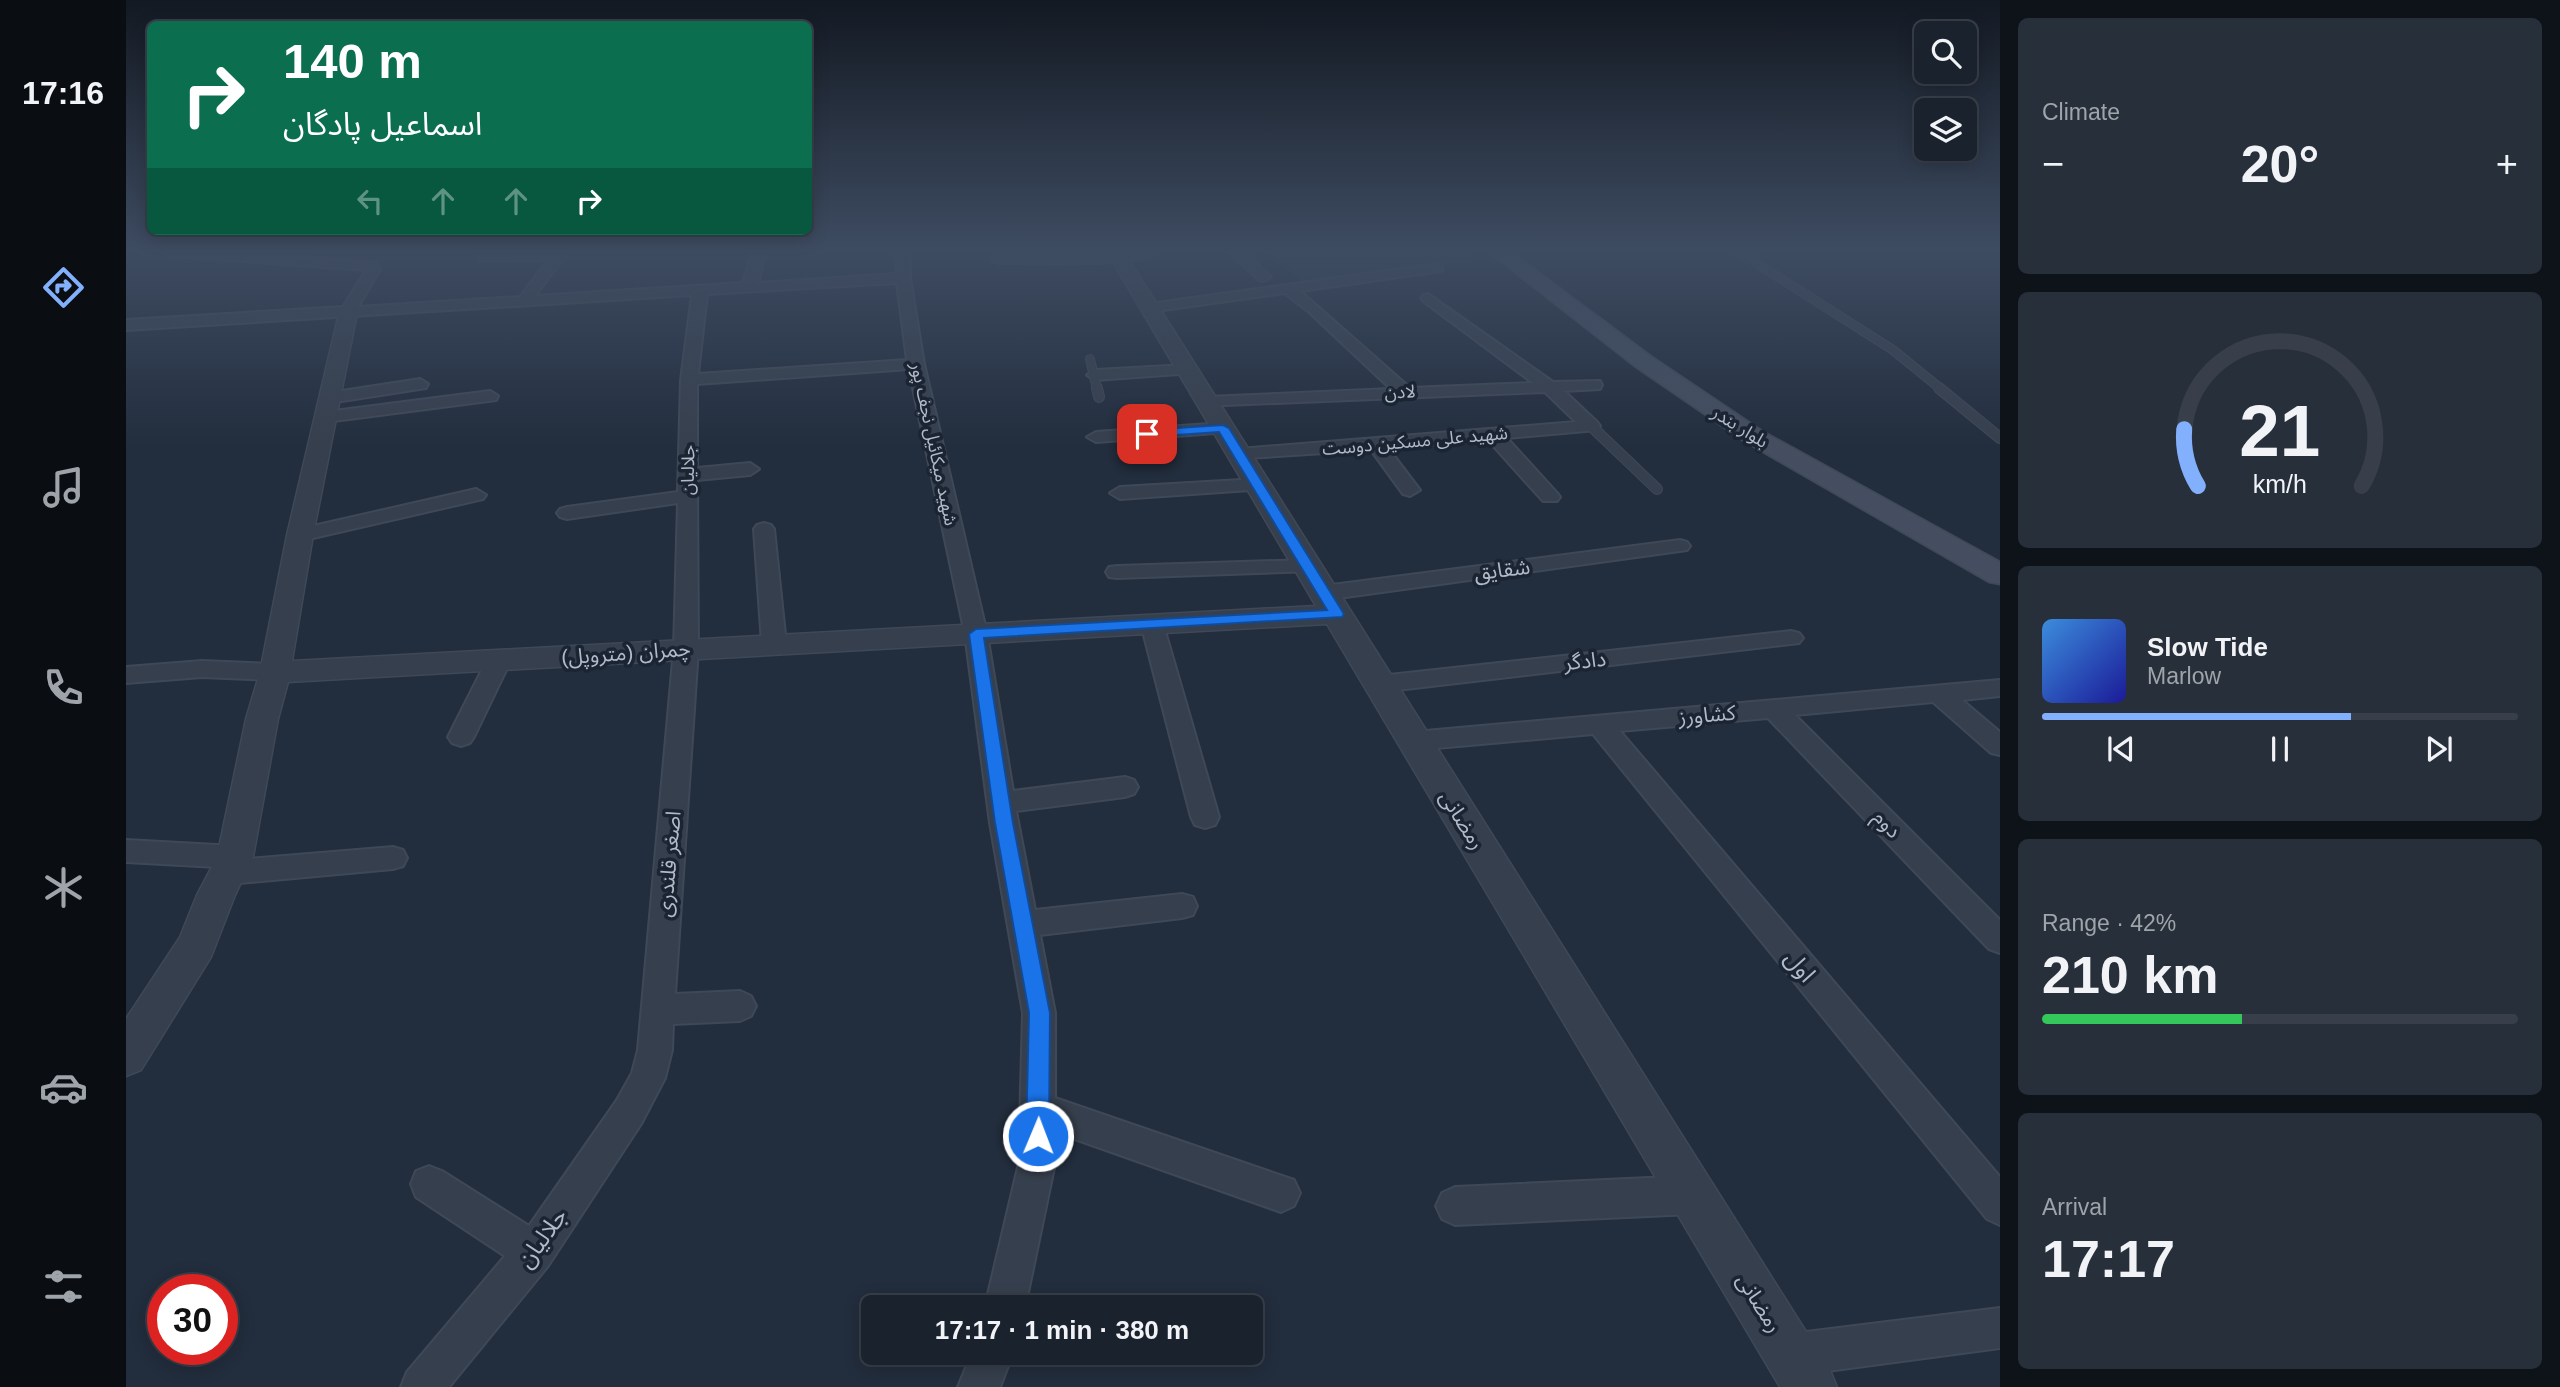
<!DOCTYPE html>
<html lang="en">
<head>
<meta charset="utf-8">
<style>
	:root { --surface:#1a222e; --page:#272f3a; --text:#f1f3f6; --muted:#9fa4aa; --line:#383f4a; --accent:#83b0fc }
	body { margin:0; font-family:Helvetica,"Noto Sans Arabic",sans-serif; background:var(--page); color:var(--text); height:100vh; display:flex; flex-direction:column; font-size:26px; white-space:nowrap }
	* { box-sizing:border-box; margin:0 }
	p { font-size:23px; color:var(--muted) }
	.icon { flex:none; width:38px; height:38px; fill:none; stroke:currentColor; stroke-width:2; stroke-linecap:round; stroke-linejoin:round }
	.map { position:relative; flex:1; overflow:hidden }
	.side { display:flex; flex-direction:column; gap:18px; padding:18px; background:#0e1319; width:560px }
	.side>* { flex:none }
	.hud { position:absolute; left:21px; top:21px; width:665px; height:214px; border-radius:10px; box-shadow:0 4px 18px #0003,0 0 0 2px var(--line); background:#0b6e4f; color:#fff; overflow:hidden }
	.controls { position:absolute; left:1788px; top:21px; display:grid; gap:14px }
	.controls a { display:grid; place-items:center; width:63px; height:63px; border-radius:10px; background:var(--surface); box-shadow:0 4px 18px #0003,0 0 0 2px var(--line); font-size:35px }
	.speed { position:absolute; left:21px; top:1274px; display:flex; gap:14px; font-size:35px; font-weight:700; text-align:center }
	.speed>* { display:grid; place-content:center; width:91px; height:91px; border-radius:50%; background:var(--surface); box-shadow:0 4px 18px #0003,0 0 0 2px var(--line); line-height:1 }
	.speed .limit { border:10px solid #d22; background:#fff; color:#111 }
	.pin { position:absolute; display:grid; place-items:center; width:60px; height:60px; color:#fff; margin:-30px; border-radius:14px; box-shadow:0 4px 10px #0006 }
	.me { position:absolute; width:77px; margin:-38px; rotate:1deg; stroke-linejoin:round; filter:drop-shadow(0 0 5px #0008) }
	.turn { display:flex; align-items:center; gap:24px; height:147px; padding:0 21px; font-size:32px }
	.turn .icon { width:91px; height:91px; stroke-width:2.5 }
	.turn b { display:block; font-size:49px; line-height:60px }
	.lanes { display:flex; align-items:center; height:66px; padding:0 21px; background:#0003; justify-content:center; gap:35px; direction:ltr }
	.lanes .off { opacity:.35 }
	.big { font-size:52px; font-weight:700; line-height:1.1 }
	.side .card { flex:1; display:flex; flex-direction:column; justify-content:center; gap:10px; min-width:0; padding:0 24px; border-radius:10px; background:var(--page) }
	.side .dial { align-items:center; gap:0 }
	.dial svg { height:182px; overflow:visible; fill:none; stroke:var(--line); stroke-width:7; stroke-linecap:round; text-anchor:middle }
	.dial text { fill:var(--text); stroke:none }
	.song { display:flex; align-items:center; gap:21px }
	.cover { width:84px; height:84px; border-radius:10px; background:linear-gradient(135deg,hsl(210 70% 55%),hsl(240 70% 35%)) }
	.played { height:7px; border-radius:4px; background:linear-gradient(90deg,var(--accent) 65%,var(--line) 65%) }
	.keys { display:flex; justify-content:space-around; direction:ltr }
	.heat { display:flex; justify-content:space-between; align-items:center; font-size:38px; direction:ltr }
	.charge { height:10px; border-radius:5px; background:linear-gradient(90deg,#34c759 42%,var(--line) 0) }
	.trip { position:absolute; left:735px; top:1295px; width:402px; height:70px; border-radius:10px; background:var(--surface); box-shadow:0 4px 18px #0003,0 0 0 2px var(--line); font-weight:700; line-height:70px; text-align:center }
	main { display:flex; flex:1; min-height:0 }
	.tabs { display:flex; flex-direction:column; width:126px; justify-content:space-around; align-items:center; background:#0a0e12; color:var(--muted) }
	.tabs .icon { width:49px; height:49px }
	.tabs .active { color:var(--accent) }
	.tabs b { font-size:32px; color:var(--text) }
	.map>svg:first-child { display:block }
	.green { fill:#243b3e }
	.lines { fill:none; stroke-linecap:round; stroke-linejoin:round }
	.service-far1-casing { stroke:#3f4856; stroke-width:10 }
	.service-casing { stroke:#3f4856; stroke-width:12 }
	.minor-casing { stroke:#3f4856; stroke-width:4 }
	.tertiary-casing { stroke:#3f4856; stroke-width:3 }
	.secondary-casing { stroke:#3f4856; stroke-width:3 }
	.service-far1 { stroke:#363f4d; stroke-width:8 }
	.service { stroke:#363f4d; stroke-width:10 }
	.minor { fill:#363f4d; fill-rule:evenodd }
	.tertiary { fill:#363f4d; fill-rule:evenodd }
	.secondary { fill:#444e60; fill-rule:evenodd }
	.route { fill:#1a73e8; stroke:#114b97; stroke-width:2 }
	.labels { text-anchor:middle; stroke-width:7; stroke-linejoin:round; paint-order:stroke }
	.far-street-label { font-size:18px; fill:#b1bac9; stroke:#1b2432 }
	.street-label { font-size:21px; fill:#b1bac9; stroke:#1b2432 }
	.near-street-label { font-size:24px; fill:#b1bac9; stroke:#1b2432 }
</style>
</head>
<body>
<main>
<nav class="tabs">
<b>17:16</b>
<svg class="icon active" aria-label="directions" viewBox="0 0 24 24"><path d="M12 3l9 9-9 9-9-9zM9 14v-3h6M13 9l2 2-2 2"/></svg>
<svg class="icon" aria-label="music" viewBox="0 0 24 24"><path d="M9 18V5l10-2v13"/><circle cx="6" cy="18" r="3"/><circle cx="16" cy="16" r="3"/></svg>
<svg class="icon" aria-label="phone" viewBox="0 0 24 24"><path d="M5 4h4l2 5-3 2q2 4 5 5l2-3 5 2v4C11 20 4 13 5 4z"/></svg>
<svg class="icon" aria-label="climate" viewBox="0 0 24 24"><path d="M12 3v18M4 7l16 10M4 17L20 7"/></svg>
<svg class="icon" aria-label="car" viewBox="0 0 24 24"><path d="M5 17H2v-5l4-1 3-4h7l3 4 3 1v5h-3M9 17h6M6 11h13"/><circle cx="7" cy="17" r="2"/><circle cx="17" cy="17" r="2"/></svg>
<svg class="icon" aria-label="filters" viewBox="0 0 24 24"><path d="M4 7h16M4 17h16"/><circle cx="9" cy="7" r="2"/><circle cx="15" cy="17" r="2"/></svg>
</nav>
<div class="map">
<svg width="1874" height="1387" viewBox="0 0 1874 1387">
	<rect width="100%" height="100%" fill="#222d3d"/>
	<path class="green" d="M 1142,252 L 1338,252 L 1350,260 L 1177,282 Z"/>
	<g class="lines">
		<g class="service-far1-casing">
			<path id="service-far1" d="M 1613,252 L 1767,350 L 1815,389
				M 964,359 L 971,389"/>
		</g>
		<g class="service-casing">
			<path id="service" d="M 971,388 L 973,397
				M 1813,388 L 1874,438
				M 1465,426 L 1531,489"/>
		</g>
		<g class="minor-casing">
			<path id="minor" d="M 39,252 L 109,252 L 250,263 L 254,269 L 232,307 L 394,297 L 422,260 L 353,261 L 353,255 L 358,254 L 442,252 L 409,296 L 617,283 L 626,252 L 640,252 L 632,283 L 770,274 L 770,252 L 784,252 L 784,278 L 798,364 L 861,634 L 887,791 L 999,777 L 1008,780 L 1012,787 L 1008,794 L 999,797 L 890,811 L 909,910 L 1056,894 L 1067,897 L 1071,906 L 1067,915 L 1056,918 L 914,935 L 929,1013 L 929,1098 L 1168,1180 L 1174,1193 L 1168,1206 L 1155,1212 L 929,1132 L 929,1163 L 899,1307 L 859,1307 L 893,1163 L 897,1013 L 864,823 L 839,634 L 783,369 L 571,384 L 571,468 L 624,463 L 633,469 L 624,475 L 571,480 L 572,649 L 549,994 L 614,991 L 625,996 L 630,1006 L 625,1016 L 614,1021 L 547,1024 L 546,1050 L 539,1078 L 515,1124 L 422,1266 L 323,1387 L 275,1387 L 281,1372 L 379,1256 L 290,1197 L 285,1184 L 290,1171 L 303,1166 L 316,1171 L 403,1226 L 491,1100 L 506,1073 L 512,1050 L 548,649 L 552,503 L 441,519 L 434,517 L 431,513 L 434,509 L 441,507 L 552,492 L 555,380 L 566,295 L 0,330 L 0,320 L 217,307 L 240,270 L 45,256 ZM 771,283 L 781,360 L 572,374 L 581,294 Z
				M 1031,252 C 1010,268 903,263 872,263 L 865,259 L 872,255 Z
				M 1103,252 L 1118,252 L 1145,277 L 1138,281 L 1133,280 Z
				M 1311,264 L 1316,265 L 1316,271 L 1174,291 L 1284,388 L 1407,383 L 1297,301 L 1295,298 L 1297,295 L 1302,294 L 1427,382 L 1474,381 L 1476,385 L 1474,389 L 1438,391 L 1471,422 L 1474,426 L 1471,430 L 1381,438 L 1431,493 L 1434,497 L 1431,501 L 1417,501 L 1362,440 L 1262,448 L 1294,490 L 1284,496 L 1277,494 L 1245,450 L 1106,459 L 1104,455 L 1106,451 L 1113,449 L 1450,422 L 1419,392 L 1075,406 L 1072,402 L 1075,398 L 1081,397 L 1265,389 L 1183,312 L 1159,293 L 1023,312 L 1016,308 L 1023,304 Z
				M 1061,365 L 1067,367 L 1069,370 L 1067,373 L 969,380 L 961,375 L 969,370 Z
				M 294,379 L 302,384 L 300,388 L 203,403 L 194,398 L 203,393 Z
				M 364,391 L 372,396 L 370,400 L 200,422 L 191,417 L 200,412 Z
				M 1097,423 L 1106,428 L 1103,432 L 970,442 L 961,437 L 970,432 Z
				M 1132,479 L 1142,485 L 1139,489 L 994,499 L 984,493 L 994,487 Z
				M 350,489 L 360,495 L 357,499 L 174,541 L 167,539 L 164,535 L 167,531 L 174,529 Z
				M 638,523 L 645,525 L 648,529 L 660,644 L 656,649 L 648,652 L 640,649 L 636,644 L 628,529 L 631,525 Z
				M 1554,540 L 1561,542 L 1564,546 L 1561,550 L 1198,600 L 1190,598 L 1187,593 L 1190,588 L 1198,586 Z
				M 1181,560 L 1189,561 L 1192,566 L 1189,571 L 991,578 L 983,577 L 980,572 L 983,567 L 991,566 Z
				M 1026,617 L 1034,619 L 1037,624 L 1093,817 L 1089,825 L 1079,828 L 1069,825 L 1065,817 L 1015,624 L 1018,619 Z
				M 1665,631 L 1673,633 L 1677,638 L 1673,643 L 1254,692 L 1245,690 L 1242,684 L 1245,678 L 1254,676 Z
				M 372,654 L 380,656 L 384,662 L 348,737 L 344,743 L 335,746 L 326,743 L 322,737 L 360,662 L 364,656 Z
				M 76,661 L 149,664 L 157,666 L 161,672 L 157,678 L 149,680 L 76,677 L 0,683 L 0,667 Z
				M 1874,680 L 1874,696 L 1836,700 L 1874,732 L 1874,755 L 1865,753 L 1807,702 L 1669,715 L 1874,920 L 1874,953 L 1863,949 L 1642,718 L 1494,731 L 1874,1177 L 1874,1225 L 1861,1219 L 1467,734 L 1288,750 L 1279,748 L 1275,741 L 1279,734 L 1288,732 Z
				M 0,840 L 109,846 L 119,849 L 122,859 L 267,847 L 277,850 L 281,858 L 277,866 L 267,869 L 103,884 L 93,880 L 88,872 L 91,867 L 0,862 Z
				M 1566,1176 L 1579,1182 L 1585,1195 L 1579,1208 L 1566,1214 L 1329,1225 L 1316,1219 L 1310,1206 L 1316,1193 L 1329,1187 Z
				M 1874,1308 L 1874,1348 L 1664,1376 L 1649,1370 L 1643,1355 L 1649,1340 L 1664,1334 Z
				M 846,1353 L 887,1353 L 874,1387 L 832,1387 Z"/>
		</g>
		<g class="tertiary-casing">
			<path id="tertiary" d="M 981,252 L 998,252 L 1703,1368 L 1711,1387 L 1654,1387 L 1201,624 L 162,682 L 152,719 L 127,857 L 109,895 L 85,957 L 15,1070 L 0,1076 L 0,1019 L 54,937 L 71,895 L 91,857 L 120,719 L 134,672 L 161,535 L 214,309 L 228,309 L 231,313 L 187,535 L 166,661 L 1190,606 Z"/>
		</g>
		<g class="secondary-casing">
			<path id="secondary" d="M 1363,252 L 1385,252 L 1526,357 L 1636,431 L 1874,562 L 1874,584 L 1863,582 L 1618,441 L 1510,367 Z"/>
		</g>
		<use href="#service-far1" class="service-far1"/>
		<use href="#service" class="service"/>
		<use href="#minor" class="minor"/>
		<use href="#tertiary" class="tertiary"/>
		<use href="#secondary" class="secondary"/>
	</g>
	<linearGradient id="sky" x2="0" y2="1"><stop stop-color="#131922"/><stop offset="0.56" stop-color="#3e4c62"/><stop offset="1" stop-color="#3e4c62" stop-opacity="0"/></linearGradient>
	<rect width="1874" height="447" fill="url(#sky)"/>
	<path class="route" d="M 1097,425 L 1103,428 L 1218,614 L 1216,617 L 858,638 L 887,823 L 924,1013 L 923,1136 L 920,1144 L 912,1147 L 904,1144 L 900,1136 L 903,1013 L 869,823 L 843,634 L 850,629 L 1201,610 L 1093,432 L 1021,437 L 1015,434 L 1021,430 Z"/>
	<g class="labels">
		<g class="far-street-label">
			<text transform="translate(1274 392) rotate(-3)" y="6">لادن</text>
			<text transform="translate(1614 427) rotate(32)" y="6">بلوار بندر</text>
			<text transform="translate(1289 441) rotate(-5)" y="6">شهید علی مسکین دوست</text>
			<text transform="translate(808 444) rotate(78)" y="6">شهید میکائیل نجف پور</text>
			<text transform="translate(562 470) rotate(-89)" y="6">جلالیان</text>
		</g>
		<g class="street-label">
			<text transform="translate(1376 570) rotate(-7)" y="7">شقایق</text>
			<text transform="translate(500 653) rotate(-4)" y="7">چمران (متروپل)</text>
			<text transform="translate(1459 661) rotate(-6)" y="7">دادگر</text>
			<text transform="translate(1581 715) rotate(-5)" y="7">کشاورز</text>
			<text transform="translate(1336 820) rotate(58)" y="7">رمضانی</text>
			<text transform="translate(1761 824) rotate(46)" y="7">دوم</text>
			<text transform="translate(543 864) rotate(-85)" y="7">اصغر قلندری</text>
			<text transform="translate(1633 1303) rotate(58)" y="7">رمضانی</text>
		</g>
		<g class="near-street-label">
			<text transform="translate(1674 966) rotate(50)" y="8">اول</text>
			<text transform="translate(416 1238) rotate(-54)" y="8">جلالیان</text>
		</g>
	</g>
</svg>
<div class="controls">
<a><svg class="icon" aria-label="search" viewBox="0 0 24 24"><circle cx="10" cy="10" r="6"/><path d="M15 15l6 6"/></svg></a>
<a><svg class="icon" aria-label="layers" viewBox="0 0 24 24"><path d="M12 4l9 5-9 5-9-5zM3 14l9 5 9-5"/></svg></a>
</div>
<div class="speed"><div class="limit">30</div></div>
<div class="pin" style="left:1021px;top:434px;background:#d93025"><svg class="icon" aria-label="arrive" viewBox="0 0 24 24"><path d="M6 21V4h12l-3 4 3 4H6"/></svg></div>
<svg class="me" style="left:912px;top:1136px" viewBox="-20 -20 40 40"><circle r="17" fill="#1a73e8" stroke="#fff" stroke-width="3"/><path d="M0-11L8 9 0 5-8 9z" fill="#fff"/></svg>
<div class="trip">17:17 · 1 min · 380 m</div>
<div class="hud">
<div class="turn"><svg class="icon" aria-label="right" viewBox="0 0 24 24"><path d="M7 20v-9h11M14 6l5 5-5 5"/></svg><div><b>140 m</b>اسماعیل پادگان</div></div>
<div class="lanes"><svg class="icon off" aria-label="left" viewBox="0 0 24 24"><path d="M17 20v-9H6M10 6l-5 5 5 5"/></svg><svg class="icon off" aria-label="ahead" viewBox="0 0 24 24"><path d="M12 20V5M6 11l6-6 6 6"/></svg><svg class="icon off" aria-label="ahead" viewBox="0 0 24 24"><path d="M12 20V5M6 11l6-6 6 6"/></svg><svg class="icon" aria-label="right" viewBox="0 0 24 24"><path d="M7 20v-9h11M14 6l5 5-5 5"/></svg></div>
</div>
</div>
<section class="side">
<div class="card"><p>Climate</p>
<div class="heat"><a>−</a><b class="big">20°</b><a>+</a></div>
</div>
<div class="card dial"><svg viewBox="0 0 100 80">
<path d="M14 69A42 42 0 1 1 86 69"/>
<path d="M14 69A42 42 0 0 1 8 44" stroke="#83b0fc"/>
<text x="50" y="56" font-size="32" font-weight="700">21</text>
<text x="50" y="72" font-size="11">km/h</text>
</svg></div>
<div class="card">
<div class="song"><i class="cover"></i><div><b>Slow Tide</b><p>Marlow</p></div></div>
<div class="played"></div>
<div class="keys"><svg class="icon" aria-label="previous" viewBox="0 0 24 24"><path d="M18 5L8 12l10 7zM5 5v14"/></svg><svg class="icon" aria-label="pause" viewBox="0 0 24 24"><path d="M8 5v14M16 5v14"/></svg><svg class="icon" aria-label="next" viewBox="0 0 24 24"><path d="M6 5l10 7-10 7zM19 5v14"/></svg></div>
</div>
<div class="card"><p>Range · 42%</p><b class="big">210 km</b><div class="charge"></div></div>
<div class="card"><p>Arrival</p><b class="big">17:17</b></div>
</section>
</main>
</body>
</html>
